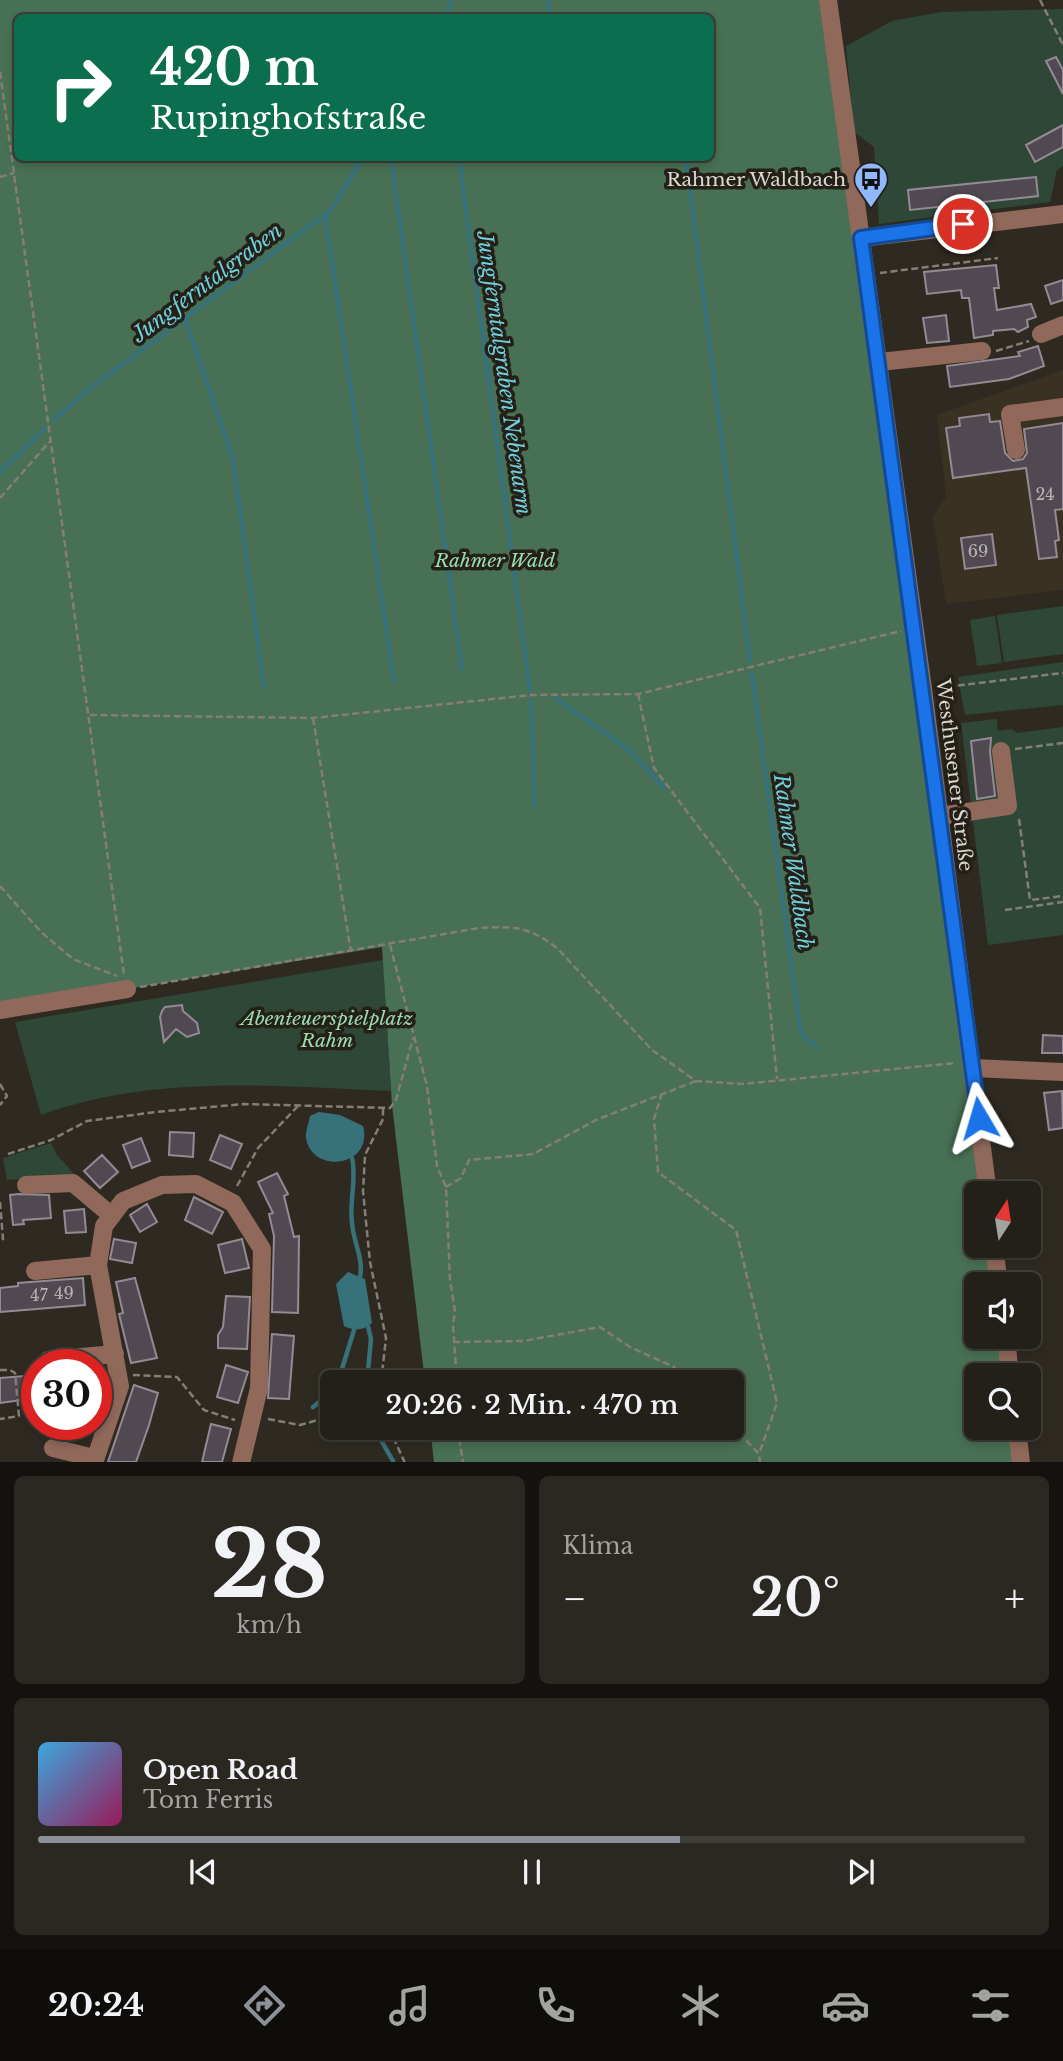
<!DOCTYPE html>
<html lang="de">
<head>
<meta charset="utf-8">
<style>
	:root { --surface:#232019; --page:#2b2822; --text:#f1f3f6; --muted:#a3a3a2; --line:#403e38; --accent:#8c9099 }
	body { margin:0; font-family:"Libre Baskerville",serif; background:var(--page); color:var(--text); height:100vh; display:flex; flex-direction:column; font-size:26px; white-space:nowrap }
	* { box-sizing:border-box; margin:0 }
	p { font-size:23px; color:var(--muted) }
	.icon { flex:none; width:38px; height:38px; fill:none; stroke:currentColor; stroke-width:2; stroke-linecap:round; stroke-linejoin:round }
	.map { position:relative; height:1462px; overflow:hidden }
	.sheet { display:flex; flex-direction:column; gap:14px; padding:14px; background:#13120e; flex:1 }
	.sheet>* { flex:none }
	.guide { position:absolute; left:14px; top:14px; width:700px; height:147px; border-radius:10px; box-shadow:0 4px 10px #0003,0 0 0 2px var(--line); background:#0b6e4f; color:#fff; overflow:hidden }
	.needle { width:46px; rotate:12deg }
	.tools { position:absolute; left:964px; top:1181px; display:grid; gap:14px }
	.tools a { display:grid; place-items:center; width:77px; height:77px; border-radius:10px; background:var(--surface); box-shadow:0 4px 10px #0003,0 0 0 2px var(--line); font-size:35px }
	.speed { position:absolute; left:21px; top:1349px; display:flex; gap:14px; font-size:35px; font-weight:700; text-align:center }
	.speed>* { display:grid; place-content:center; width:91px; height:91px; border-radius:50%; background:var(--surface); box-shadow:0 4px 10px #0003,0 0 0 2px var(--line); line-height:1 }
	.speed .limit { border:10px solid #d22; background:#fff; color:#111 }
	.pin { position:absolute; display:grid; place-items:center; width:60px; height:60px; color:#fff; margin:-30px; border:4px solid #fff; border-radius:50%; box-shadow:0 2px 7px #0007 }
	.me { position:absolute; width:77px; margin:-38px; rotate:353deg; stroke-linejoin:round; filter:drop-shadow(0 0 5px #0008) }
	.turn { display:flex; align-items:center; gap:24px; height:147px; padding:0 21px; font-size:32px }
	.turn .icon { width:91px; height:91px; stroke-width:2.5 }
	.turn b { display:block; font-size:49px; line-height:60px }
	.big { font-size:52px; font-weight:600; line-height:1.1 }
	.sheet .widget { flex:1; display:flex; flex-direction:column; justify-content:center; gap:10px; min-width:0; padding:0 24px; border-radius:10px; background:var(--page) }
	.sheet .dial { align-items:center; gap:0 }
	.dial b { font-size:91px; line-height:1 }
	.song { display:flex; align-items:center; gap:21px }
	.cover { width:84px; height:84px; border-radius:10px; background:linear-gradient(135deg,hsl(200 70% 55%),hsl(330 70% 35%)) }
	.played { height:7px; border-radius:4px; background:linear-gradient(90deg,var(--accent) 65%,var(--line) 65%) }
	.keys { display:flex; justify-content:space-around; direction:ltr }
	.heat { display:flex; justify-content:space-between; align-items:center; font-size:38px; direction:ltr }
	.sheet .tiles { flex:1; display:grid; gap:14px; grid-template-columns:1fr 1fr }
	.widget:last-child { grid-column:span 2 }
	.trip { position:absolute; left:320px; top:1370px; width:424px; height:70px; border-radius:10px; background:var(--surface); box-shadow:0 4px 10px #0003,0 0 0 2px var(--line); font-weight:600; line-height:70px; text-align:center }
	.tab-bar { display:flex; height:112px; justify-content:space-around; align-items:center; background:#0e0d0a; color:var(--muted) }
	.tab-bar .icon { width:49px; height:49px }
	.tab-bar .selected { color:var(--accent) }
	.tab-bar b { font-size:32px; color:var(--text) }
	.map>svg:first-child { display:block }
	.built { fill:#393122 }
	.green { fill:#2f4736 }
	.forest { fill:#487054; fill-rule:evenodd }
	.water { fill:#37727b }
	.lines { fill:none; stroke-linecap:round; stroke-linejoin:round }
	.stream { stroke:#37727b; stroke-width:4.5 }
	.building { fill:#514952; stroke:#948a94; stroke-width:2 }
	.path { stroke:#837f77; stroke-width:2.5; stroke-dasharray:7 3.5; stroke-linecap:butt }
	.minor { stroke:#90695a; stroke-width:18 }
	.route-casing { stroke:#114b97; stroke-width:18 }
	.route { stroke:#1a73e8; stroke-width:12 }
	.labels { text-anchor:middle; stroke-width:7; stroke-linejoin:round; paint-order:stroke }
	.number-label { font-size:16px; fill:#b8b4b1 }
	.poi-label { font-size:19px; fill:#dad7d1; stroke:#252017; text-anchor:end }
	.park-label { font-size:19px; font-style:italic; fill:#99dcae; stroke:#252017 }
	.street-label { font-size:19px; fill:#dad7d1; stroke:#252017 }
	.water-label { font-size:21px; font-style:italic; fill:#6fcfdd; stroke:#252017 }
</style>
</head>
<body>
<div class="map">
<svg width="1063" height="1463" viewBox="0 0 1063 1463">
	<rect width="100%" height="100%" fill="#2f2a21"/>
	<path class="built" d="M 1063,370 L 1063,590 L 946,604 L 933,517 L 946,497 L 937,415 Z"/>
	<path class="green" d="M 1063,9 L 1063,166 L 1057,170 L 1050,202 L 879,224 L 874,147 L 854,132 L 846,46 L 892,21 L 941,12 Z
		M 1063,606 L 1063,654 L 1004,662 L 997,615 Z
		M 995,616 L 1002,663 L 977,666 L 970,620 Z
		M 1063,662 L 1063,705 L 965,715 L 958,677 Z
		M 997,719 L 998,731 L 1012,729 L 1017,733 L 1063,727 L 1063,935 L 988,945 L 961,723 Z
		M 383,960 L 391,1091 C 275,1086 152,1074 41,1115 L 15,1022 Z
		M 51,1143 L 57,1155 L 75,1175 L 7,1180 L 3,1158 Z"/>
	<path class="forest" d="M 0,0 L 824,0 L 858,239 L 979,1193 L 976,1194 L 976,1246 L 986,1246 L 991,1284 L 976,1284 L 976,1337 L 997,1337 L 1002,1375 L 976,1376 L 976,1428 L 1008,1428 L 1013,1462 L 434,1462 L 430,1428 L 732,1428 L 732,1382 L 425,1382 L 392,1105 L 382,947 L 127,989 L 0,1005 ZM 18,18 L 710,18 L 710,158 L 18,158 Z"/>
	<path class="water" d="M 319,1112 L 340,1115 L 363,1126 C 374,1167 312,1175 306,1138 C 305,1132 309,1123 310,1116 Z
		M 348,1272 L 365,1279 L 372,1323 C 362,1331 355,1331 344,1326 L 336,1284 Z"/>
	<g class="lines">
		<path class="stream" d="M 548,0 L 550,18
			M 445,18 L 452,0
			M 391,158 L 462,669
			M 459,158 L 530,690
			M 686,158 L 750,661
			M 325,214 L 394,681
			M 185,318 L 233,459 L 264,687
			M 54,419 L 88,390 L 330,211 L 363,158
			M 0,472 L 45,428
			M 752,674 L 800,1028 L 805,1038 L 817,1046
			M 555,698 L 628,749 L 664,787
			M 531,701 L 535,806
			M 352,1158 C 357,1178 349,1202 352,1223 C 353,1241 364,1259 360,1277
			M 338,1382 L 354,1330
			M 367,1382 L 371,1339 L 368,1326
			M 313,1407 L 332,1392
			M 374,1428 L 393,1461"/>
	</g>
	<path class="building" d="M 1056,57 L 1063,70 L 1063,94 L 1046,61 Z
		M 1063,125 L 1063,147 L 1035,162 L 1026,145 Z
		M 1036,177 L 1038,196 L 910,210 L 908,190 Z
		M 996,265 L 999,288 L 994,288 L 997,310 L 1031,304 L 1036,317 L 1027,320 L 1028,327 L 1018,332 L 1014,329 L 993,331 L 993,335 L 974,338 L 969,298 L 962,298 L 961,290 L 927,294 L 924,272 Z
		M 1063,280 L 1063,300 L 1051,304 L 1045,286 Z
		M 946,315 L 949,341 L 927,343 L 923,318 Z
		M 1038,346 L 1044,366 L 1009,379 L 950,387 L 947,366 L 1020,356 L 1018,352 Z
		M 989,414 L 990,422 L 1000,421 L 1005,453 L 1013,461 L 1023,459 L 1027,453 L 1024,429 L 1063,423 L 1063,509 L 1055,510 L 1059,540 L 1055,541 L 1057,557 L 1039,559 L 1026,468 L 953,478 L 946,428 L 960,426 L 959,418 Z
		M 992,534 L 996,565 L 965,569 L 961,538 Z
		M 991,738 L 990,752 L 995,796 L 977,799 L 971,741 Z
		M 182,1005 L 183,1011 L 197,1023 L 199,1033 L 187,1037 L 176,1029 L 164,1042 L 160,1017 L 162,1011 L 165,1007 Z
		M 1043,1035 L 1063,1036 L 1063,1053 L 1042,1053 Z
		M 1062,1091 L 1063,1128 L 1049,1130 L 1044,1093 Z
		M 170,1132 L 194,1133 L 193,1157 L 169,1155 Z
		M 220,1135 L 242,1144 L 231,1169 L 210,1160 Z
		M 141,1138 L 150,1161 L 132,1168 L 123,1145 Z
		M 102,1155 L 118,1172 L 100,1188 L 84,1171 Z
		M 277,1173 L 288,1194 L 284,1196 L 294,1237 L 299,1236 L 298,1313 L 272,1312 L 274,1236 L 269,1214 L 273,1213 L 258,1182 Z
		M 19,1194 L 49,1195 L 51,1218 L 23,1220 L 24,1224 L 13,1225 L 10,1195 Z
		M 194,1197 L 223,1212 L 212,1234 L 185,1220 Z
		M 147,1204 L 157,1222 L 140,1232 L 130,1215 Z
		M 84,1209 L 86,1232 L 66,1233 L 64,1211 Z
		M 114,1239 L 136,1243 L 132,1263 L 110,1259 Z
		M 242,1239 L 249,1268 L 225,1273 L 218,1245 Z
		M 83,1278 L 85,1305 L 0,1312 L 0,1288 L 18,1286 L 18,1283 Z
		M 135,1278 L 157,1358 L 131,1363 L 119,1314 L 123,1313 L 116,1282 Z
		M 226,1296 L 250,1297 L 247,1349 L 218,1348 L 218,1335 L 223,1327 Z
		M 272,1334 L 294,1336 L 289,1399 L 268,1398 Z
		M 226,1365 L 248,1372 L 238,1403 L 217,1397 Z
		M 37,1375 L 37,1398 L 0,1403 L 0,1378 Z
		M 134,1385 L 158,1393 L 149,1425 L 136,1462 L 108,1462 Z
		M 211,1424 L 231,1429 L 222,1462 L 202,1462 Z"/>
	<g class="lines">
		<path class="path" d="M 1040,0 L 1063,45
			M 0,72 L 124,975
			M 0,177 L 14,173
			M 880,273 L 998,258
			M 996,351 L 1029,341
			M 0,498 L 51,440
			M 937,688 L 1063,673
			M 638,694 L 654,768 L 760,908 L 777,1079
			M 90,715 L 313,718 L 531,695 L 638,694 L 901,631
			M 313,718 L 351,952
			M 1015,749 L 1063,743
			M 1019,819 L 1030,900 L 1063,896
			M 0,886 L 41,932 L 73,959 L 117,976
			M 1005,910 L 1063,902
			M 390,945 L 427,1086 L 437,1166 L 446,1187 L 450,1280 L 455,1311 L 453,1325 L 457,1382
			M 140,987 L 479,928 C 514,926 528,926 557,948 L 652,1050 L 696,1081 L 743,1084 L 955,1063
			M 0,1084 L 7,1096 L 0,1105
			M 662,1093 L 654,1119 L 658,1172 L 736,1230 L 777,1403 L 759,1454
			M 8,1154 L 51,1140 L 87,1121 L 156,1112 L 244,1104 L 390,1108 L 396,1100 L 413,1038
			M 237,1186 L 258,1148 L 298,1106
			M 446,1187 L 461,1178 L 469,1160 L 533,1154 L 596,1120 L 696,1081
			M 0,1202 L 3,1239 L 0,1240
			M 453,1342 L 523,1341 L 600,1327 L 630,1347 L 674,1367 L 682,1382
			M 0,1370 L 10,1370 L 15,1373 L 19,1416 L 0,1419
			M 133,1375 L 177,1377 L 204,1410 L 235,1420
			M 381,1382 L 386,1338 L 370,1262 L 363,1191 L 365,1155 L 383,1119 L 383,1109
			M 268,1419 L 300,1425 L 332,1416
			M 732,1425 L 759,1454 L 760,1463
			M 389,1428 L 405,1463
			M 458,1428 L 463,1463"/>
		<path class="minor" d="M 828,0 L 923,689 L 988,1194
			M 861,238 L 1063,214
			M 1041,334 L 1063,325
			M 880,362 L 982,351
			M 1016,450 L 1010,414 L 1063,407
			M 940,816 L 1008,806 L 1001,751
			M 0,1010 L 127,989
			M 973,1068 L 1063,1072
			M 26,1185 L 73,1183 L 112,1216
			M 994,1246 L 999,1284
			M 35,1271 L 98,1265
			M 1006,1337 L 1010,1376
			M 48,1360 L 115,1354
			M 1017,1428 L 1021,1463
			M 53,1448 L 94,1458
			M 94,1463 L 120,1386 L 98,1265 L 104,1226 L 123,1201 L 162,1185 L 196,1184 L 233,1203 L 262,1249 L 259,1388 L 241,1463"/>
	</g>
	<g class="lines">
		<g class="route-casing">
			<path id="route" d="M 963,224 L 861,238 L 979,1118"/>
		</g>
		<use href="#route" class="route"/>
	</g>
	<defs>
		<g id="bus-pin" transform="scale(1.75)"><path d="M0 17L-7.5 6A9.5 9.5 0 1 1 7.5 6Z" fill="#91b8fd" stroke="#252017"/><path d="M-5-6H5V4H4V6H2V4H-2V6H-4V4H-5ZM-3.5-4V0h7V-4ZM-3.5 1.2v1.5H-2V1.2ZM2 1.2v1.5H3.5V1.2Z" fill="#111"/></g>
	</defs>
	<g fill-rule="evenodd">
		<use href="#bus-pin" x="871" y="179"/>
	</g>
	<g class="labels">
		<g class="number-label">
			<text x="1045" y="500">24</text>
			<text x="978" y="557">69</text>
			<text x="64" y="1299">49</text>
			<text x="39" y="1301">47</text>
		</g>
		<g class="poi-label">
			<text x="846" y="186">Rahmer Waldbach</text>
		</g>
		<g class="park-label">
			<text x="495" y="567">Rahmer Wald</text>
			<text x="327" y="1025">Abenteuerspielplatz<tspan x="327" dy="22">Rahm</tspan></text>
		</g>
		<g class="street-label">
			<text transform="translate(955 775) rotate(83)" y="7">Westhusener Straße</text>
		</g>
		<g class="water-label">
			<text transform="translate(207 283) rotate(-37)" y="7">Jungferntalgraben</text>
			<text transform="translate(504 373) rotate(82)" y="7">Jungferntalgraben Nebenarm</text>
			<text transform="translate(793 862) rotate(82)" y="7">Rahmer Waldbach</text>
		</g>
	</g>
</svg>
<div class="tools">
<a><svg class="needle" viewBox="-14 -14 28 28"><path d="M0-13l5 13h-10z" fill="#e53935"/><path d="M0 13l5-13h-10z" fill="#a3a3a2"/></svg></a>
<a><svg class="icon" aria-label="sound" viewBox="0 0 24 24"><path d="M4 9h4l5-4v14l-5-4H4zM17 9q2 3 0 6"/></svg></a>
<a><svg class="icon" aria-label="search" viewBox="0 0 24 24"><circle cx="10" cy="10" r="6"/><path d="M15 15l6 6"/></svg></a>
</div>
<div class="speed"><div class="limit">30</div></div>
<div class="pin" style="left:963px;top:224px;background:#d93025"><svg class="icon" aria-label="arrive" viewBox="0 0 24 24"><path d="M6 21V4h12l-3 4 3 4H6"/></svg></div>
<svg class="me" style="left:979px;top:1118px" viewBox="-20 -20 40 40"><path d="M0-17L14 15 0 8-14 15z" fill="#1a73e8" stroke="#fff" stroke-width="4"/></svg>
<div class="trip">20:26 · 2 Min. · 470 m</div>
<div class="guide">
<div class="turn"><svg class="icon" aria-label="right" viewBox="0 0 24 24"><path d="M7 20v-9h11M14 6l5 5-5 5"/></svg><div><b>420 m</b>Rupinghofstraße</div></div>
</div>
</div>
<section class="sheet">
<div class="tiles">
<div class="widget dial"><b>28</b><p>km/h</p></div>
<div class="widget"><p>Klima</p>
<div class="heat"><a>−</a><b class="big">20°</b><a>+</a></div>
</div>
<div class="widget">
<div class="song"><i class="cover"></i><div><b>Open Road</b><p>Tom Ferris</p></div></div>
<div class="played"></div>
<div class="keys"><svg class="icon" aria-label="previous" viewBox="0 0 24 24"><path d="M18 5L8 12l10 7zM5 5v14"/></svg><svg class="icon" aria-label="pause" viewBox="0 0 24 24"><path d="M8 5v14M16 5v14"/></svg><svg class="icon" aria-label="next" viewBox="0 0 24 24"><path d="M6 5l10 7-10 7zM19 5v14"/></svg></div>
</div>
</div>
</section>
<nav class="tab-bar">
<b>20:24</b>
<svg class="icon selected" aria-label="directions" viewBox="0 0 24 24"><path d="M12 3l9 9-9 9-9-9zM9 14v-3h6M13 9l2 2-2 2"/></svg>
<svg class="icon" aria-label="music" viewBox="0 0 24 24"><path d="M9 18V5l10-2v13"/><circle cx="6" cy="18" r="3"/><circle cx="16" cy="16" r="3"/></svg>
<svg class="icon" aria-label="phone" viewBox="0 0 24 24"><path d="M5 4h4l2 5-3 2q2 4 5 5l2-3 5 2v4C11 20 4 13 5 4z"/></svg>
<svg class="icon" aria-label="climate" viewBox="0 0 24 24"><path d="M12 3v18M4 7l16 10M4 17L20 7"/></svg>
<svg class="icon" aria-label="car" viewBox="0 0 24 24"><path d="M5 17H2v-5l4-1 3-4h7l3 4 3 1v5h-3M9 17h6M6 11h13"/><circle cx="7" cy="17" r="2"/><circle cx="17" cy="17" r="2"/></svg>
<svg class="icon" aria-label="filters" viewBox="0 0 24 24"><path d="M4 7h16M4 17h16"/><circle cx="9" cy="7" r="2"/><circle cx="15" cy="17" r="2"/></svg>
</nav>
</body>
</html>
